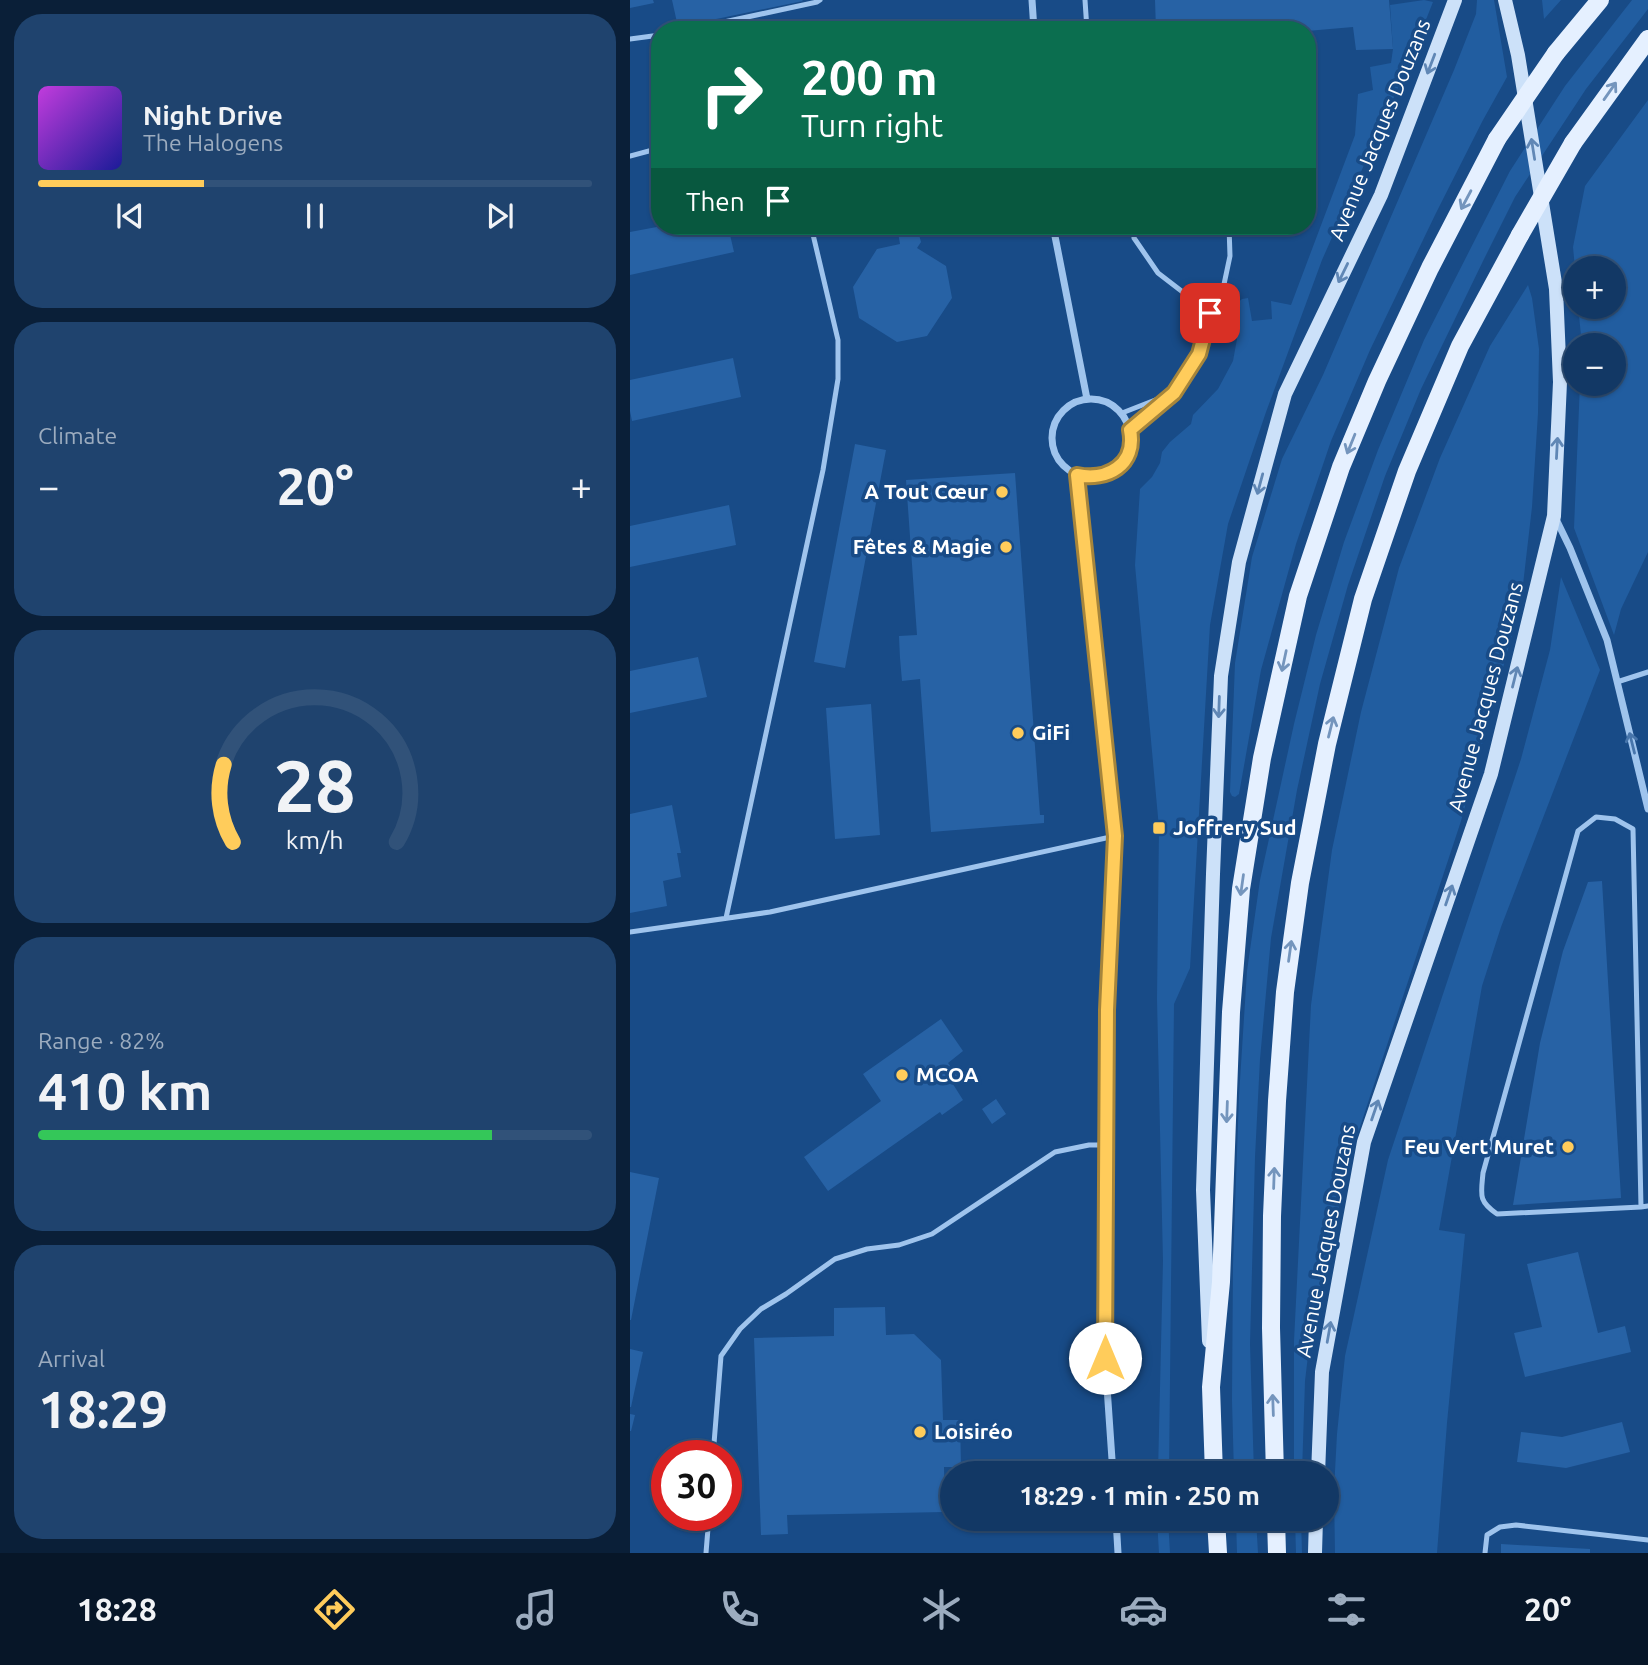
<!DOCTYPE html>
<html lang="en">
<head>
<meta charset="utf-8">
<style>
	:root { --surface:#123865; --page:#1f436e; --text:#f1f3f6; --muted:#9cacbf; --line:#315279; --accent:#ffcc5b }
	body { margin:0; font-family:Ubuntu,sans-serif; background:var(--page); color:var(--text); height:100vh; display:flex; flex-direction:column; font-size:26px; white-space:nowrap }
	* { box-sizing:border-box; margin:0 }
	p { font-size:23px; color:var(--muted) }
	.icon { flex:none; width:38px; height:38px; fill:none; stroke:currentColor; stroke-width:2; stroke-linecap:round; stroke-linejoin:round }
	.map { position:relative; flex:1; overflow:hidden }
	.sheet { display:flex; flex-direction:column; gap:14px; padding:14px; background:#0a1f38; width:630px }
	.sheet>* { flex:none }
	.top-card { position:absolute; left:21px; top:21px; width:665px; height:214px; border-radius:28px; box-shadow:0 2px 5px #0004,0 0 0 2px var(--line); background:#0b6e4f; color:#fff; overflow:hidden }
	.buttons { position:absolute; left:933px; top:256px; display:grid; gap:14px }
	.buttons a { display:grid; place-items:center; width:63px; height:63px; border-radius:50%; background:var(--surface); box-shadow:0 2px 5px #0004,0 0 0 2px var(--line); font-size:35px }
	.speed { position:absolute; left:21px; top:1440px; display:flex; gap:14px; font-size:35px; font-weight:700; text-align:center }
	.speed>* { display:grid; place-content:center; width:91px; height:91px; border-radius:50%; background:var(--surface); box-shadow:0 2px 5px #0004,0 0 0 2px var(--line); line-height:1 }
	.speed .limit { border:10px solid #d22; background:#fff; color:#111 }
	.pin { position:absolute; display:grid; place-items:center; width:60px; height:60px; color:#fff; margin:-30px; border-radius:14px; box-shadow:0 4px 10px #0006 }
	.me { position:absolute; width:77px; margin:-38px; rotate:0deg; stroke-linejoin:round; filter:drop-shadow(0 0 5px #0008) }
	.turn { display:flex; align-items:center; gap:24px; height:147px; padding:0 35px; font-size:32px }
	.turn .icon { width:91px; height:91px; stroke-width:2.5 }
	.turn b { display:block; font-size:49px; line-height:60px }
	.then { display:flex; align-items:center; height:66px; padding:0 35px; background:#0003; gap:14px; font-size:26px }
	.big { font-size:52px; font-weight:700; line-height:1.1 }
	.sheet .tile { flex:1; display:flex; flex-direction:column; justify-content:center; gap:10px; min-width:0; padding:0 24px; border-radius:28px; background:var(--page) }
	.sheet .dial { align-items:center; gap:0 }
	.dial svg { height:182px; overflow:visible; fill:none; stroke:var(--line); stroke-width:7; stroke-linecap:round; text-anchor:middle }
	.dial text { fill:var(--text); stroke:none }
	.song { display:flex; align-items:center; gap:21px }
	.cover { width:84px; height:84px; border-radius:10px; background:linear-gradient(135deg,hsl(290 70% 55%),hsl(240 70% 35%)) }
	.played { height:7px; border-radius:4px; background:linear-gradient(90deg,var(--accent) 30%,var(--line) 30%) }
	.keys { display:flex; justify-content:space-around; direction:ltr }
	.heat { display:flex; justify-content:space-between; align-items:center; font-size:38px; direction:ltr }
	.charge { height:10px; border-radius:5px; background:linear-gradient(90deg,#34c759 82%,var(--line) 0) }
	.trip { position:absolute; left:310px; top:1461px; width:399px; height:70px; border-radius:35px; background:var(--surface); box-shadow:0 2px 5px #0004,0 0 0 2px var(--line); font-weight:700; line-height:70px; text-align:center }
	.tab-bar { display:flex; height:112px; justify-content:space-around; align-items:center; background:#071628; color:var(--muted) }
	.tab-bar .icon { width:49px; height:49px }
	.tab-bar .active { color:var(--accent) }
	.tab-bar b { font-size:32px; color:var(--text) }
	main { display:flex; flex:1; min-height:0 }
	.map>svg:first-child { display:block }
	.grass { fill:#215da0 }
	.building { fill:#2762a5 }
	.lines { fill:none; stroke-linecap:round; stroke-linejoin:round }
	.lane { stroke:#9fc4ed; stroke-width:5 }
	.street { stroke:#9fc4ed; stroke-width:7 }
	.secondary { stroke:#cce1f9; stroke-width:14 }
	.primary { stroke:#e5f0ff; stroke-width:18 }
	.primary-bridge { stroke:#e5f0ff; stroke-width:18 }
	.oneway { stroke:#6087b5 }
	.oneway2 { stroke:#7495bd }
	.oneway3 { stroke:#4775ab }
	.route-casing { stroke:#a6853b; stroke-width:18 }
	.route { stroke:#ffcc5b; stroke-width:12 }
	.poi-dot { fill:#ffcc5b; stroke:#184b87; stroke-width:2.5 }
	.labels { text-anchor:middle; stroke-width:7; stroke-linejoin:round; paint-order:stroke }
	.street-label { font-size:21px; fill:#fff; stroke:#184b87 }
	.poi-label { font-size:21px; font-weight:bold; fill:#fff; stroke:#184b87; text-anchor:start }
</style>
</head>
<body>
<main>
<section class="sheet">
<div class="tile">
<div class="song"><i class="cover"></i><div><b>Night Drive</b><p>The Halogens</p></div></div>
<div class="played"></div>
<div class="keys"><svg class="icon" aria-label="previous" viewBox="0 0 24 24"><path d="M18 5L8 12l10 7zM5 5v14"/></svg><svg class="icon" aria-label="pause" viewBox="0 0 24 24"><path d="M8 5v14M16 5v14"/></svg><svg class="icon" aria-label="next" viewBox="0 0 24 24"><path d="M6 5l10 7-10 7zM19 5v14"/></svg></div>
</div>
<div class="tile"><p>Climate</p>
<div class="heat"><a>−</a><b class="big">20°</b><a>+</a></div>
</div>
<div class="tile dial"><svg viewBox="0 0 100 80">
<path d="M14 69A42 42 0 1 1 86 69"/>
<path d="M14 69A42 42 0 0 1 10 35" stroke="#ffcc5b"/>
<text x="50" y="56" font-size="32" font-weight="700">28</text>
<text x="50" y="72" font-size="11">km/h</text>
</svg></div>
<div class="tile"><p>Range · 82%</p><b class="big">410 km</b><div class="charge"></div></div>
<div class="tile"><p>Arrival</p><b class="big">18:29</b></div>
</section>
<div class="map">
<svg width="1018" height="1553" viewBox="0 0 1018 1553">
	<rect width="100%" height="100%" fill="#184b87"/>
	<path class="grass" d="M 794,0 L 803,2 L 776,70 L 692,260 L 636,412 L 598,524 L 580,625 L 560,968 L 544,1004 L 539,1474 L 528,1473 L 533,1261 L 527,999 L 529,828 L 505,565 L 510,489 L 522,477 L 530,463 L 532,452 L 540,442 L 561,424 L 563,415 L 588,389 L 603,361 L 607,339 L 605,305 L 612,299 L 618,298 L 622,321 L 642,319 L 641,301 L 661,305 L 725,135 L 728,94 L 743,90 L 740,67 L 761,63 L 763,49 L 760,5 Z
		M 847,0 L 864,0 L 877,77 L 853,120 L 806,213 L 740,350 L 701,441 L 666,544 L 631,670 L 609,794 L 605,797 L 602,796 L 600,792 L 605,663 L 622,557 L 652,459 L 693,375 L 824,70 L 846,14 Z
		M 912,0 L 931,0 L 914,19 Z
		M 1002,0 L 1018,0 L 1018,9 L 956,89 L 885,197 L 854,259 L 791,389 L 755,476 L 718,585 L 690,684 L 667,790 L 641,938 L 630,1059 L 625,1157 L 620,1344 L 624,1473 L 604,1474 L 602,1400 L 603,1265 L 609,1096 L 617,971 L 630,880 L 664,724 L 686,635 L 714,542 L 748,450 L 794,340 L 880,171 L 935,86 Z
		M 1018,100 L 1018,552 L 991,609 L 984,635 L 944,528 L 950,383 L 984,383 L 984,345 L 952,345 L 948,306 L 984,306 L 984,268 L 945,268 L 943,247 L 955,186 Z
		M 898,285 L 902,298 L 909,349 L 908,413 L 902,507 L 891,602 L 831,821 L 722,1151 L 682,1322 L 675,1381 L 672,1473 L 664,1473 L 664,1341 L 681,1005 L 702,850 L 731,712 L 769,568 L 810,458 L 860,346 Z
		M 931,577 L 970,670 L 871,927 L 852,986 L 809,1230 L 835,1234 L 817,1423 L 807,1553 L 705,1553 L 704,1490 L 707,1434 L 715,1356 L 758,1160 L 891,759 L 920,650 Z
		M 527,1519 L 538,1519 L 540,1553 L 529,1553 Z
		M 606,1519 L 626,1519 L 628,1553 L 607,1553 Z
		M 665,1519 L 671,1519 L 672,1553 L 666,1553 Z"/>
	<path class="building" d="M 0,0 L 23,0 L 24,3 L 0,8 Z
		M 42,0 L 172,0 L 173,1 L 48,27 Z
		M 525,0 L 759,0 L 763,49 L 726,50 L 723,27 L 677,31 L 526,30 Z
		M 32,226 L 98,226 L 104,252 L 0,275 L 0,232 Z
		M 271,226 L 308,226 L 288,231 L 291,242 L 287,248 L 316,266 L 322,298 L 297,336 L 267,342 L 229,318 L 223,287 L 247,249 L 270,244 L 268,232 Z
		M 103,358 L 111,397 L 2,421 L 0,411 L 0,380 Z
		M 225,444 L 256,450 L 215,668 L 184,662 Z
		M 385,473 L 410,815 L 414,815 L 414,823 L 301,832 L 290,679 L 272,681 L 270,658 L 269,636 L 287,635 L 276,480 Z
		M 99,505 L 106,545 L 0,567 L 0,526 Z
		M 68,657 L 77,697 L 0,713 L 0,671 Z
		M 241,704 L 250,835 L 205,839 L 196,708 Z
		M 42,805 L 51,853 L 47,853 L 51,877 L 33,881 L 37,906 L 0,913 L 0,814 Z
		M 972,881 L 991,1198 L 883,1205 L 910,1043 L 933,951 L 958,882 Z
		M 311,1019 L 333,1051 L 318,1063 L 328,1077 L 321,1081 L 333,1100 L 312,1115 L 310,1112 L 198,1191 L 174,1157 L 251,1101 L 233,1074 Z
		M 366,1099 L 376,1114 L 362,1124 L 352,1109 Z
		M 0,1172 L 29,1178 L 1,1320 L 0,1320 Z
		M 948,1252 L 968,1333 L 995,1326 L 1001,1352 L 895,1377 L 884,1333 L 912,1327 L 897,1264 Z
		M 255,1307 L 256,1335 L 284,1334 L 311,1360 L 313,1420 L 330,1420 L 331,1467 L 314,1467 L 315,1512 L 157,1515 L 158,1534 L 131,1535 L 124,1338 L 204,1336 L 204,1308 Z
		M 0,1349 L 13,1352 L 1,1407 L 0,1407 Z
		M 0,1414 L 5,1415 L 1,1431 L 0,1431 Z
		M 992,1422 L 1000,1452 L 936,1468 L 887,1462 L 891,1432 L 932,1437 Z
		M 871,1544 L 960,1549 L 960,1553 L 871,1553 Z"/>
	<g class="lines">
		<path class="lane" d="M 455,0 L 457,30
			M 57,30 L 187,2 L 190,0
			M 0,39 L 30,35
			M 0,156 L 30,148
			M 580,313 L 593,289 L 600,256 L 599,226
			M 492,413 L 538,395
			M 500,431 L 544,393 L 569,353 L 580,313 L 528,273 L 504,238 L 503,226
			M 987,682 L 1018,672
			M 96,918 L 193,470 L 208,379 L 208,340 L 181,226
			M 0,932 L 140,912 L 485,836
			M 1011,1207 L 1003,829 L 985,819 L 966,817 L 948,831 L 853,1173 C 851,1195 848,1201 867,1214 L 1011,1207 L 1018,1206
			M 83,1456 L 91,1356 L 110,1329 L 131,1309 L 156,1294 L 205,1259 L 237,1249 L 269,1245 L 302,1234 L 425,1152 L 459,1145 L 476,1145
			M 76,1553 L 79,1516
			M 855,1553 L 857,1535 L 870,1527 L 886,1525 L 1018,1540"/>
		<path class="street" d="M 402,0 L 404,30
			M 423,226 L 457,399
			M422 438a39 39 0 1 1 78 0a39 39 0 1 1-78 0Z
			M 447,475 L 485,836 L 477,1010 L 475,1358 L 483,1474
			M 925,517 L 940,548 L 977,640 L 1018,809
			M 486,1519 L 488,1553"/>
		<path class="secondary" d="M 579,1341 L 573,1190 L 583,874 L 591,676 L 609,562 L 655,394 L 751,195 L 825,0
			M 688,1474 L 692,1372 L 734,1142 L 861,774 L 924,516 L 930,382 L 926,289 L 888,55 L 875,0
			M 685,1553 L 686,1519"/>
		<path class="primary" d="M 926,53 L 970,0
			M 943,143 L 1018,39
			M 584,1474 L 581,1387 L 591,1282 L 601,1012 L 611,889 L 632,758 L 668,596 L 711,467 L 747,381 L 800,268 L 867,139
			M 645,1474 L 641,1328 L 642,1216 L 647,1101 L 655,992 L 670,883 L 697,744 L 733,599 L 777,471 L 830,346 L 890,235
			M 586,1519 L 588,1553
			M 646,1519 L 647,1553"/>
		<path class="primary-bridge" d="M 867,139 L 926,53
			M 890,235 L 943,143"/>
	</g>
	<defs><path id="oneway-shaft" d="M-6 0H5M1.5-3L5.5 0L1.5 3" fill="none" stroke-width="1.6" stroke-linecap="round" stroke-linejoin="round" transform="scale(1.75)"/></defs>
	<g class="oneway">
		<use href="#oneway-shaft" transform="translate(801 64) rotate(111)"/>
		<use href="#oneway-shaft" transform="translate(903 149) rotate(-99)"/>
		<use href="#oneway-shaft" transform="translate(713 273) rotate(116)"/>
		<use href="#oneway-shaft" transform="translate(927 448) rotate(-87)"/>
		<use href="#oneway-shaft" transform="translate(630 484) rotate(105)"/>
		<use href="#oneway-shaft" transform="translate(885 677) rotate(-76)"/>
		<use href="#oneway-shaft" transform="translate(589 707) rotate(92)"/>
		<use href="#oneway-shaft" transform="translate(819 895) rotate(-71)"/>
		<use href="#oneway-shaft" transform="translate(745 1110) rotate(-71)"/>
		<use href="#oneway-shaft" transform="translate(699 1332) rotate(-80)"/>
	</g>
	<g class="oneway2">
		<use href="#oneway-shaft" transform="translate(980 91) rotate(-55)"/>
		<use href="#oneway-shaft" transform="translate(836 200) rotate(118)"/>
		<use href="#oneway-shaft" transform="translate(721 444) rotate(112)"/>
		<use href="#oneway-shaft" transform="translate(654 661) rotate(102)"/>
		<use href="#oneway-shaft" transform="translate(701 727) rotate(-76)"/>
		<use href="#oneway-shaft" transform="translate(612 885) rotate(98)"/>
		<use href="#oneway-shaft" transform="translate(660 951) rotate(-82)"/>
		<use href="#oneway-shaft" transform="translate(597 1112) rotate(92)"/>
		<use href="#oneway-shaft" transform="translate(644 1178) rotate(-88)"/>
		<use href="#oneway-shaft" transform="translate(643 1405) rotate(-92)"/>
	</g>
	<use class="oneway3" href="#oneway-shaft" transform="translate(1002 743) rotate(-104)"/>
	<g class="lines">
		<g class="route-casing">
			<path id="route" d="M 475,1358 L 477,1010 L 485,836 L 447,475 C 477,481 507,465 500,430 L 544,393 L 569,354 L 580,313"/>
		</g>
		<use href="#route" class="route"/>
	</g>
	<g class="poi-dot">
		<circle cx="372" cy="492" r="7"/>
		<circle cx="376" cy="547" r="7"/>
		<circle cx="388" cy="733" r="7"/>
		<rect x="522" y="821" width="14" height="14" rx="3.5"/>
		<circle cx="272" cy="1075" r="7"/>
		<circle cx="938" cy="1147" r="7"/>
		<circle cx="290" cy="1432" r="7"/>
	</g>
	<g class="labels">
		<g class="street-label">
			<text transform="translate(750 130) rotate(-68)" y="7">Avenue Jacques Douzans</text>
			<text transform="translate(856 697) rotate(-75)" y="7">Avenue Jacques Douzans</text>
			<text transform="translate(696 1241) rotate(-79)" y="7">Avenue Jacques Douzans</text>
		</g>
		<g class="poi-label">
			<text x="358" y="499" text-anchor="end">A Tout Cœur</text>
			<text x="362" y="554" text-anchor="end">Fêtes &amp; Magie</text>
			<text x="402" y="740">GiFi</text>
			<text x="543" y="835">Joffrery Sud</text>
			<text x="286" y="1082">MCOA</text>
			<text x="924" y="1154" text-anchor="end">Feu Vert Muret</text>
			<text x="304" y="1439">Loisiréo</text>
		</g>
	</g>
</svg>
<div class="buttons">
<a>+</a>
<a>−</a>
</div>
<div class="speed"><div class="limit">30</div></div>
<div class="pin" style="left:580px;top:313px;background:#d93025"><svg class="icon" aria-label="arrive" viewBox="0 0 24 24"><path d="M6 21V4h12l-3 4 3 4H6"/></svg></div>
<svg class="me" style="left:475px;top:1358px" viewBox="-20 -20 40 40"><circle r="19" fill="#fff"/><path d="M0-13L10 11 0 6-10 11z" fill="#ffcc5b"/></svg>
<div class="trip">18:29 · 1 min · 250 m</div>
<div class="top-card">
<div class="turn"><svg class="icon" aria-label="right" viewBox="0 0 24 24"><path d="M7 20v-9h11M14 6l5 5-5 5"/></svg><div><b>200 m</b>Turn right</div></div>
<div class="then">Then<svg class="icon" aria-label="arrive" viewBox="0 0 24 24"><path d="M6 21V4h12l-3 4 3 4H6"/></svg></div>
</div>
</div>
</main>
<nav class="tab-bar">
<b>18:28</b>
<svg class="icon active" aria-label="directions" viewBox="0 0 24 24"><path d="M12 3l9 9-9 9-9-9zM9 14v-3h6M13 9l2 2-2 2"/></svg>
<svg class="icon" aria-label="music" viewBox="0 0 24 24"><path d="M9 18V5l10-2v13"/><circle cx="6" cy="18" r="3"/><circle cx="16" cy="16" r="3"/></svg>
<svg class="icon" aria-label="phone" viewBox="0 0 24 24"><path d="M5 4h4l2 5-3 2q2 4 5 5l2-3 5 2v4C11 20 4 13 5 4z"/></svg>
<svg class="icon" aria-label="climate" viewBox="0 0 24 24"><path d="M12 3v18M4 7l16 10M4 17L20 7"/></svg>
<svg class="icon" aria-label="car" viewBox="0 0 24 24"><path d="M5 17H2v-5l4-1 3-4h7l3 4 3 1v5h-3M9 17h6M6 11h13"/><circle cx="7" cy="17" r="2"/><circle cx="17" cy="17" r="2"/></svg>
<svg class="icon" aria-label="filters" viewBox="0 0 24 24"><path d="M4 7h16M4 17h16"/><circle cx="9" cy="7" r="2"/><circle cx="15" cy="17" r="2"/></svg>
<b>20°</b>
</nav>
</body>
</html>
